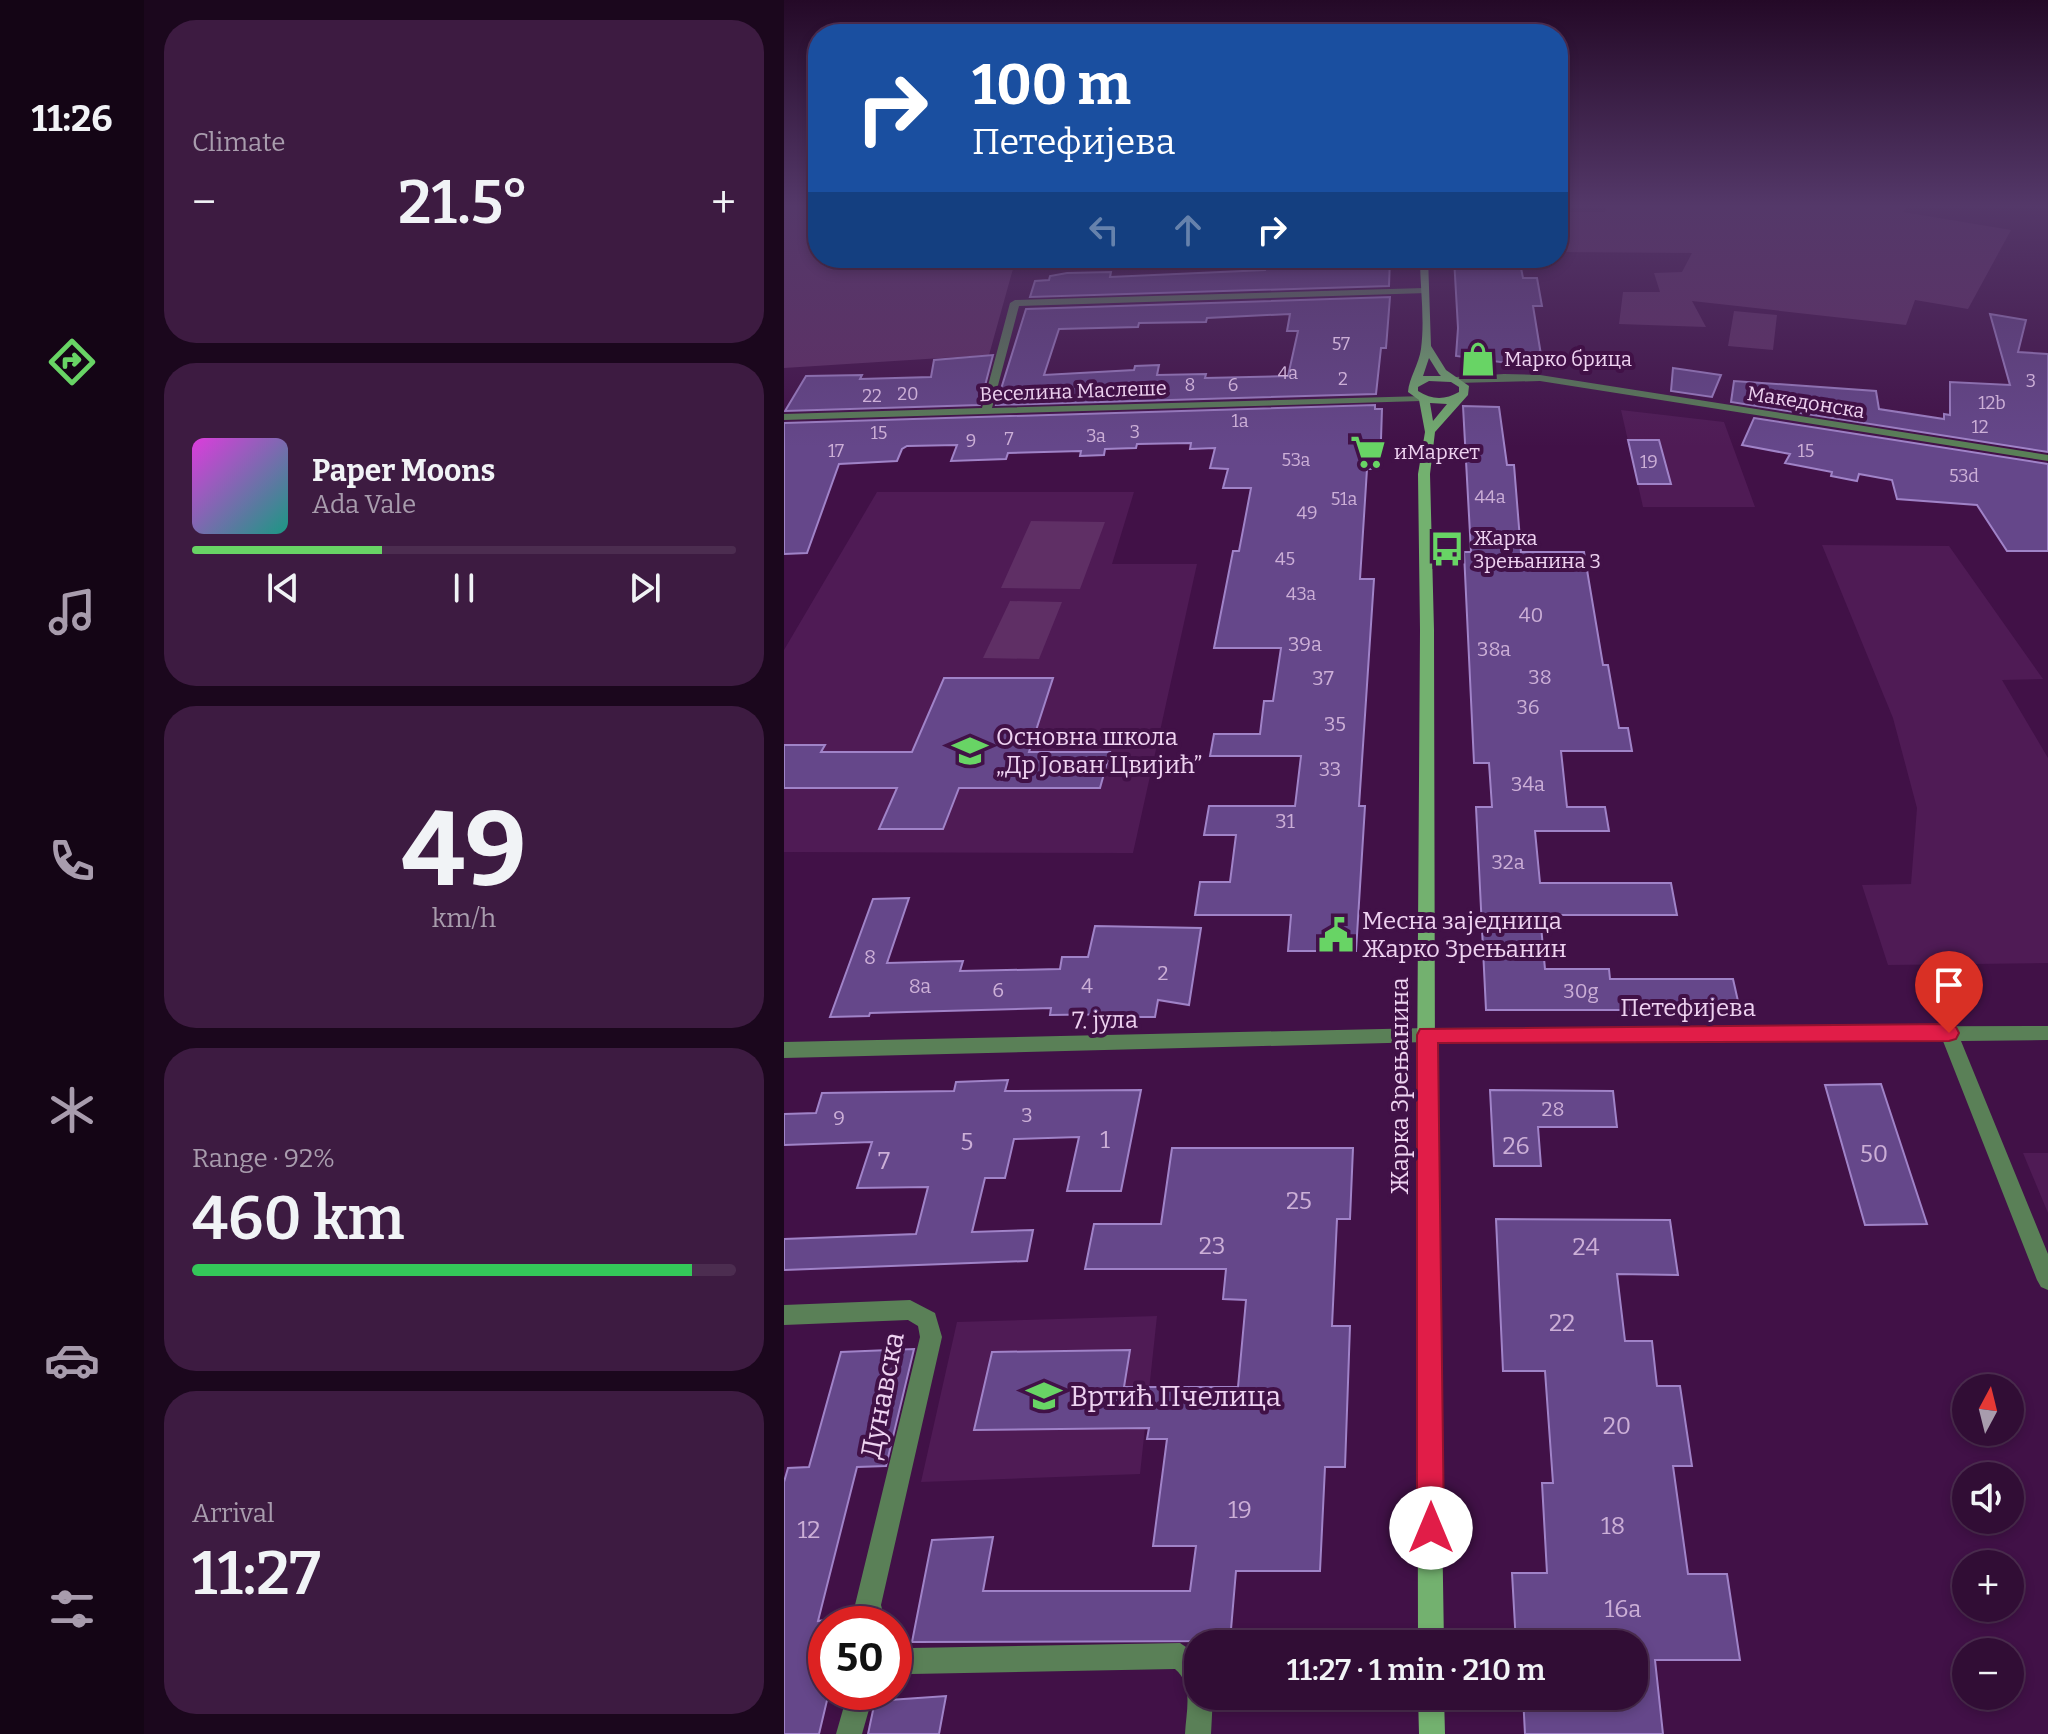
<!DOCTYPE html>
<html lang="en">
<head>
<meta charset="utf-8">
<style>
	:root { --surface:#310d35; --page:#3d1b41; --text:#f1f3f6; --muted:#a89cad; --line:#4c2d50; --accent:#68d465 }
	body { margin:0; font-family:Bitter,serif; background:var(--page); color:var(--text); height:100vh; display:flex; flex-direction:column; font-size:30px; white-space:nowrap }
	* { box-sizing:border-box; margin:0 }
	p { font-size:26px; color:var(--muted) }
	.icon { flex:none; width:44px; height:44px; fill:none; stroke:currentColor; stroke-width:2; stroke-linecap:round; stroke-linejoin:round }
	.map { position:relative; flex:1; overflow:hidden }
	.side { display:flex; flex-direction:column; gap:20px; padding:20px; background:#1b071d; width:640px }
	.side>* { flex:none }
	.top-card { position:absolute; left:24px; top:24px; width:760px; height:244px; border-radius:32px; box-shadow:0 4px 12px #0003,0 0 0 2px var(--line); background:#1a4fa0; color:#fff; overflow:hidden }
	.needle { width:52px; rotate:7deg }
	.fabs { position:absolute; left:1168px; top:1374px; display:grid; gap:16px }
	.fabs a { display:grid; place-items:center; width:72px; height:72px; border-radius:50%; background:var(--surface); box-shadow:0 4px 12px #0003,0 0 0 2px var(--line); font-size:40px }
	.speed { position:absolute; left:24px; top:1606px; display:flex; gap:16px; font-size:40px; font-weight:700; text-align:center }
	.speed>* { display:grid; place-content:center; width:104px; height:104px; border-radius:50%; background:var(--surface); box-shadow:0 4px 12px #0003,0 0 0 2px var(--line); line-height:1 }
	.speed .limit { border:12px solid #d22; background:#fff; color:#111 }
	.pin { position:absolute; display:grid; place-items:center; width:68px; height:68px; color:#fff; margin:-82px -34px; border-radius:50% 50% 50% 0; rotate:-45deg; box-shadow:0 0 8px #0007 }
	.pin .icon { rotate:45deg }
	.me { position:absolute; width:88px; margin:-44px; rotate:0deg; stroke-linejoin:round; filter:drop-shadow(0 0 6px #0008) }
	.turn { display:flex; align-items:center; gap:28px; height:168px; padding:0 32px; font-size:36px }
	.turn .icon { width:104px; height:104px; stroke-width:2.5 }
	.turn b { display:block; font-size:56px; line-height:68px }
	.lanes { display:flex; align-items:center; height:76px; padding:0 32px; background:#0003; justify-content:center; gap:40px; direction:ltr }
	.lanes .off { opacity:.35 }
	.big { font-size:60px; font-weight:600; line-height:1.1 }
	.side .widget { flex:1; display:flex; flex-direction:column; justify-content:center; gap:12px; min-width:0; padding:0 28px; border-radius:32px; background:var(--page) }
	.side .dial { align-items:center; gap:0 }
	.dial b { font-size:104px; line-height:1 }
	.song { display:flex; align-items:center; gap:24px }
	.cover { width:96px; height:96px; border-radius:12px; background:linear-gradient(135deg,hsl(300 70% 55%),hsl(170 70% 35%)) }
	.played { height:8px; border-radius:4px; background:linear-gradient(90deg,var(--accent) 35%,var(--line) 35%) }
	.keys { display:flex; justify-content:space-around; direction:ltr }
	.heat { display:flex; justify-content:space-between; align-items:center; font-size:44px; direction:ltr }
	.charge { height:12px; border-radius:6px; background:linear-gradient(90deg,#34c759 92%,var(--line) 0) }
	.trip { position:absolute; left:400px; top:1630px; width:464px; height:80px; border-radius:32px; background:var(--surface); box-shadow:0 4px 12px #0003,0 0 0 2px var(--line); font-weight:600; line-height:80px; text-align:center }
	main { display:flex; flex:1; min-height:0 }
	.menu { display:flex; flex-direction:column; width:144px; justify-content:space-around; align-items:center; background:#140515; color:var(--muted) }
	.menu .icon { width:56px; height:56px }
	.menu .selected { color:var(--accent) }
	.menu b { font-size:36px; color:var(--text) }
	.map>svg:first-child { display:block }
	.built { fill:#4f1b55 }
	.green { fill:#5f2f65 }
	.building { fill:#65478a; stroke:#a083c8; stroke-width:2; fill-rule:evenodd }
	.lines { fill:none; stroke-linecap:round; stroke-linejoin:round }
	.street { fill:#5a8057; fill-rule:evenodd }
	.secondary { fill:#73b16f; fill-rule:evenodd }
	.route { fill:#e11d48; stroke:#92132f; stroke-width:2 }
	.labels { text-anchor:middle; stroke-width:8; stroke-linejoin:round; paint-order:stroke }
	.far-number-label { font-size:18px; fill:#ccafd7 }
	.far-poi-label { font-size:20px; fill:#eed2f1; stroke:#411147; text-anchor:start }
	.far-street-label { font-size:20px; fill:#eed2f1; stroke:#411147 }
	.number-label { font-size:20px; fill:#ccafd7 }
	.poi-label { font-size:24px; fill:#eed2f1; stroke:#411147; text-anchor:start }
	.street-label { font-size:24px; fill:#eed2f1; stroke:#411147 }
	.near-number-label { font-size:24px; fill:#ccafd7 }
	.near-street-label { font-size:28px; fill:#eed2f1; stroke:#411147 }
	.near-poi-label { font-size:28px; fill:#eed2f1; stroke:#411147; text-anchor:start }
</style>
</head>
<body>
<main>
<nav class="menu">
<b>11:26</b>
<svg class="icon selected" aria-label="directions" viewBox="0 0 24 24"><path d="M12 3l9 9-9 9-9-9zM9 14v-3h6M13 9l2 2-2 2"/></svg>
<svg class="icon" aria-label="music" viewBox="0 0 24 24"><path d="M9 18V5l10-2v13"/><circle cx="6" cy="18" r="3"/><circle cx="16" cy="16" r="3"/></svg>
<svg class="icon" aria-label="phone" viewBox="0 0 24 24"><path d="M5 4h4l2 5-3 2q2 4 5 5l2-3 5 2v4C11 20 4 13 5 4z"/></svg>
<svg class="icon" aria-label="climate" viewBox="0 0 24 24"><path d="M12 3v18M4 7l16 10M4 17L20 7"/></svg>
<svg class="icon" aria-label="car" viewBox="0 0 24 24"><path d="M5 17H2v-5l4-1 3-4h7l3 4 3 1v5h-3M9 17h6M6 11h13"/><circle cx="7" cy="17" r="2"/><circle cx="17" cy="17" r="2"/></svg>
<svg class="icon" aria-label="filters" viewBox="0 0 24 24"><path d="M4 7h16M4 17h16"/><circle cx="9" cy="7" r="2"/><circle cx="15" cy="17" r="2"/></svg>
</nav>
<section class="side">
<div class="widget"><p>Climate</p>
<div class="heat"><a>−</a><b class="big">21.5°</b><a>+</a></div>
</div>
<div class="widget">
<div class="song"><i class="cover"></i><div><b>Paper Moons</b><p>Ada Vale</p></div></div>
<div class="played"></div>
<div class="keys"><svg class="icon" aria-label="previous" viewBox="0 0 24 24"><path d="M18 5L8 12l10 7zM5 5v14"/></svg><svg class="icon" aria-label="pause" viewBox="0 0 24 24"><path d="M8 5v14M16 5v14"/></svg><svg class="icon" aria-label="next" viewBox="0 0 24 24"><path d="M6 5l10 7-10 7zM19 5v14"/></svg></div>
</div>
<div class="widget dial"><b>49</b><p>km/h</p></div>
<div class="widget"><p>Range · 92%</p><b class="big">460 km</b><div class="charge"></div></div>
<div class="widget"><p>Arrival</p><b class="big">11:27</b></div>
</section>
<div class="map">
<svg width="1264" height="1734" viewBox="0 0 1264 1734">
	<rect width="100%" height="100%" fill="#411147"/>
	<path class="built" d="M 837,410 L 940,422 L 971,507 L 859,507 Z
		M 93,492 L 350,492 L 328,564 L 413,564 L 349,853 L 0,852 L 0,650 Z
		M 1038,545 L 1165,546 L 1259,679 L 1218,680 L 1264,758 L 1264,963 L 1104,965 L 1078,885 L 1127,884 L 1133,808 L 1109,718 Z
		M 1239,1153 L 1264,1153 L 1264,1213 Z
		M 373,1316 L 356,1474 L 137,1482 L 173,1322 Z"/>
	<path class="green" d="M 3,205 L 34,205 L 34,258 L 232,258 L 205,355 L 0,368 L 0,209 Z
		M 822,205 L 1125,205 L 1119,212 L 1227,230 L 1184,309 L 1131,300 L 1122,325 L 908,301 L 922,327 L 835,324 L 839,292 L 876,292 L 870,273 L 898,272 L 908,253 L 774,252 L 774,212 L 821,212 Z
		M 950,311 L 993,315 L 989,350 L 944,346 Z
		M 247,521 L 321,522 L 296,589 L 217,588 Z
		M 226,601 L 278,602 L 255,659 L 199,658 Z"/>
	<path class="building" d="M 538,258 L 606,258 L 605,286 L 246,297 L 251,281 L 265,280 L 266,276 L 283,273 L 327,272 L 326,277 L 481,270 L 482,265 L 537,266 Z
		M 670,258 L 735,258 L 739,278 L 753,278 L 758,306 L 749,306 L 758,361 L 748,360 L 745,366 L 672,356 L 674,328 Z
		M 606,297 L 602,348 L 597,348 L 592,394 L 212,405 L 242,309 ZM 506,314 L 503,331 L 514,331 L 504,376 L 421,378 L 422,374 L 373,375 L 375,365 L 351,366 L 350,370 L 260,375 L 275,329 L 354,327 L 355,323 L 422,322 L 423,318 Z
		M 1206,314 L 1242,320 L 1234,352 L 1264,354 L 1264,452 L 947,402 L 950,381 L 1092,391 L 1095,409 L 1160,419 L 1160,414 L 1166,415 L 1166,382 L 1226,385 Z
		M 209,355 L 196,405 L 1,411 L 22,376 L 78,375 L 76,379 L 147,377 L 150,360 Z
		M 889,368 L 937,375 L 928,397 L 887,391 Z
		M 591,405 L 591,409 L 598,409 L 596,469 L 583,469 L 576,579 L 590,579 L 575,806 L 581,806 L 572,951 L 504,951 L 507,915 L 411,915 L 416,882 L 446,882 L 452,835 L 420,835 L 425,806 L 511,806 L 517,756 L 426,756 L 430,734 L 476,734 L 480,701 L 489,701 L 497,648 L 430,648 L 449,551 L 455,551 L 467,488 L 439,488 L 444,469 L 426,468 L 431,448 L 406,449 L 407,443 L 353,444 L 352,448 L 321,449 L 320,455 L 296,456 L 297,451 L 224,453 L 222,459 L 167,461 L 173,445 L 123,446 L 118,449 L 113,461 L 55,464 L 23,553 L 0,554 L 0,423 Z
		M 679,406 L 715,407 L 723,465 L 730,465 L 737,552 L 800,552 L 819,665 L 824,665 L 835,728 L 844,728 L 848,751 L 777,751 L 783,807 L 821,807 L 825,831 L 751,831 L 756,883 L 887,883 L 893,915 L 756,915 L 761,969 L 825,969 L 826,979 L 949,979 L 956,1010 L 702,1010 L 692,807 L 708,807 L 705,763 L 690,763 L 680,552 L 687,552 Z
		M 970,418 L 1264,464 L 1264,551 L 1223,551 L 1193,505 L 1113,499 L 1108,480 L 1075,474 L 1073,481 L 1047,476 L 1048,472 L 1001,463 L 1006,454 L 958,445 Z
		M 844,440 L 875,440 L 887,484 L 854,484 Z
		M 160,678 L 269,678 L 245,752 L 326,752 L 316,788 L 175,788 L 159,829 L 95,829 L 113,788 L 0,788 L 0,745 L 41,745 L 37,752 L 128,752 Z
		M 125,898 L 103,963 L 179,961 L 176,971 L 276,969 L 278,957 L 304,957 L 311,926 L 417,928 L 405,1005 L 374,1000 L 371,1017 L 339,1017 L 340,1014 L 266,1015 L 267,1008 L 86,1013 L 85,1016 L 46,1017 L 89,899 Z
		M 224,1080 L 221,1091 L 357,1090 L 337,1191 L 283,1191 L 295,1137 L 230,1139 L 221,1178 L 201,1178 L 188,1232 L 249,1230 L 243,1261 L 0,1270 L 0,1239 L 132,1234 L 144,1187 L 73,1188 L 88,1142 L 0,1145 L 0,1114 L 32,1113 L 38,1093 L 170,1091 L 172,1082 Z
		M 1097,1084 L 1143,1224 L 1081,1225 L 1041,1085 Z
		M 706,1090 L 829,1091 L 833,1127 L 754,1127 L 757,1166 L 710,1166 Z
		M 388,1148 L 569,1148 L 566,1219 L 553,1219 L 548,1326 L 566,1326 L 561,1467 L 541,1467 L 536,1571 L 452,1571 L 446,1641 L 128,1642 L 148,1540 L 209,1537 L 199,1591 L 406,1591 L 412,1546 L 369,1546 L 383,1439 L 363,1439 L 365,1428 L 190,1430 L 208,1352 L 346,1350 L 340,1387 L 454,1387 L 462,1300 L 439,1299 L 442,1269 L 301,1269 L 310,1224 L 377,1224 Z
		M 712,1219 L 886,1220 L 894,1275 L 833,1274 L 841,1341 L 868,1341 L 873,1386 L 896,1386 L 908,1466 L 889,1466 L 904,1574 L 943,1574 L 956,1660 L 871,1660 L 879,1734 L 741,1734 L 739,1696 L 850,1696 L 850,1644 L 732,1644 L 728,1573 L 763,1573 L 758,1483 L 769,1483 L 761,1371 L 719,1371 Z
		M 130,1349 L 102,1466 L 73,1467 L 34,1621 L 42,1620 L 42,1692 L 45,1692 L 35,1734 L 0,1734 L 0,1482 L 4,1468 L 25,1467 L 57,1352 Z
		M 162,1696 L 155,1734 L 84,1734 L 91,1701 Z"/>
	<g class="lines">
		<path class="street" d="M 640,288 L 644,291 L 643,293 L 235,306 L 208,408 L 641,396 L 641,400 L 637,401 L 0,420 L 0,414 L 198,408 L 226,303 L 231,300 Z
			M 720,374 L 756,375 L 1264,455 L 1264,461 L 756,381 L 672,383 L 667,380 L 672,377 Z
			M 1264,1026 L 1264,1040 L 1177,1041 L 1264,1254 L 1264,1290 L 1257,1287 L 1253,1280 L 1159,1041 L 643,1042 L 0,1058 L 0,1042 L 643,1028 Z
			M 126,1300 L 151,1313 L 158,1337 L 97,1605 L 102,1624 L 76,1624 L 71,1605 L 136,1337 L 134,1326 L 124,1320 L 0,1325 L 0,1305 Z
			M 110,1642 L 127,1648 L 396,1643 L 414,1655 L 414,1696 L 429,1696 L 427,1734 L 401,1734 C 402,1711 410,1685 391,1669 L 127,1674 L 110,1668 Z
			M 64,1692 L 90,1692 L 78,1734 L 52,1734 Z"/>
		<path class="secondary" d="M 636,258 L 644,258 L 647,346 L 662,370 L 685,386 L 684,395 L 651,432 L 646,474 L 650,630 L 651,1079 L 660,1644 L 634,1644 L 633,1079 L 636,630 L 634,474 L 641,432 L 635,400 L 624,392 C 625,378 635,364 637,349 C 641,319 636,288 636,258 ZM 645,358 L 655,374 L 657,376 L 639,376 ZM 645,381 L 667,382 L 675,387 L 675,392 C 661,400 648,400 634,391 L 634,387 ZM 646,403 L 663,404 L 649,421 Z
			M 634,1696 L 660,1696 L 661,1734 L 635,1734 Z"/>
	</g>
	<linearGradient id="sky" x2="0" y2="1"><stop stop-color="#240927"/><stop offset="0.46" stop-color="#543869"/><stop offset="1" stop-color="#543869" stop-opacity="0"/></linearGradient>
	<rect width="1264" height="447" fill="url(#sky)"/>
	<path class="route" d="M 1165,1024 L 1172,1027 L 1175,1033 L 1172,1039 L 1165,1041 L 654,1043 L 660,1528 L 656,1538 L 647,1542 L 637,1538 L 633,1528 L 633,1035 L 636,1029 Z"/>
	<defs>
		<g id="shop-bare" transform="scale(2.76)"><path d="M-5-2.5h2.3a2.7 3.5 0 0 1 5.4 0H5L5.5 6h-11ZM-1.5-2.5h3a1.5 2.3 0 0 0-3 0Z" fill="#68d465" stroke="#411147" stroke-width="2.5" paint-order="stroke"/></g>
		<g id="supermarket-bare" transform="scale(2.76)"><path d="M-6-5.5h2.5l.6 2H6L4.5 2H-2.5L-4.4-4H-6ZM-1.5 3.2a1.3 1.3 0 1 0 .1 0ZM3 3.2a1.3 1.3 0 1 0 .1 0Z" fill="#68d465" stroke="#411147" stroke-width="2.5" paint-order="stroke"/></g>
		<g id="bus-bare" transform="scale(2.76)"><path d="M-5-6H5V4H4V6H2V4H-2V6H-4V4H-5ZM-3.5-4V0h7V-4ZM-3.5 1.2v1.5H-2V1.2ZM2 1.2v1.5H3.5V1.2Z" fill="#68d465" stroke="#411147" stroke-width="2.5" paint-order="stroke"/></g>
		<g id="school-bare" transform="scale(2.76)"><path d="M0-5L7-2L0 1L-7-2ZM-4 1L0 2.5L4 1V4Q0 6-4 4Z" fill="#68d465" stroke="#411147" stroke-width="2.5" paint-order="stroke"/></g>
		<g id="civic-bare" transform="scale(2.76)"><path d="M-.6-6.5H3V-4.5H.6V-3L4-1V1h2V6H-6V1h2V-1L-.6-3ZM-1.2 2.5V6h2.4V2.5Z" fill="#68d465" stroke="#411147" stroke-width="2.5" paint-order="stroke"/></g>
	</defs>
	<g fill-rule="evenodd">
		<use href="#shop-bare" x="694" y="359"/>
		<use href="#supermarket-bare" x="584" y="452"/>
		<use href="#bus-bare" x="663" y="549"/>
		<use href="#school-bare" x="186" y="751"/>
		<use href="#civic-bare" x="552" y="935"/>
		<use href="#school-bare" x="260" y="1396"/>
	</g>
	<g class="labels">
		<g class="far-number-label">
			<text x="557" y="350">57</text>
			<text x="504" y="379">4a</text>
			<text x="559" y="385">2</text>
			<text x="1247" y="387">3</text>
			<text x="406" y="391">8</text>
			<text x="449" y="391">6</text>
			<text x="124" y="400">20</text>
			<text x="88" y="402">22</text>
			<text x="1208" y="409">12b</text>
			<text x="456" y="427">1a</text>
			<text x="1196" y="433">12</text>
			<text x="351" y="438">3</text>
			<text x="95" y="439">15</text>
			<text x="312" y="442">3a</text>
			<text x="225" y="445">7</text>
			<text x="187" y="447">9</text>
			<text x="52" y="457">17</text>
			<text x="1022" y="457">15</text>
			<text x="512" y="466">53a</text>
			<text x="865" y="468">19</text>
			<text x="1180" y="482">53d</text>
			<text x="706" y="503">44a</text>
			<text x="560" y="505">51a</text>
			<text x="523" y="519">49</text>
			<text x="501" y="565">45</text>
			<text x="517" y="600">43a</text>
		</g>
		<g class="far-poi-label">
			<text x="720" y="366">Марко брица</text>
			<text x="610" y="459">иМаркет</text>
			<text x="689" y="545">Жарка<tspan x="689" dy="23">Зрењанина 3</tspan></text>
		</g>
		<g class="far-street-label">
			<text transform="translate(289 391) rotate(-2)" y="7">Веселина Маслеше</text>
			<text transform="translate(1022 402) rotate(9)" y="7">Македонска</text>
		</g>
		<g class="number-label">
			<text x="747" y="622">40</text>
			<text x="521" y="651">39a</text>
			<text x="710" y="656">38a</text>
			<text x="756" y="684">38</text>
			<text x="539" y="685">37</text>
			<text x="744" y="714">36</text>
			<text x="551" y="731">35</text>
			<text x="546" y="776">33</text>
			<text x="744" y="791">34a</text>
			<text x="501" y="828">31</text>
			<text x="724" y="869">32a</text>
			<text x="86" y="964">8</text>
			<text x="379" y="980">2</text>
			<text x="136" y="993">8a</text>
			<text x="303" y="993">4</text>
			<text x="214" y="997">6</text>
			<text x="797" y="998">30g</text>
			<text x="769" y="1116">28</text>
			<text x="243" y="1122">3</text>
			<text x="55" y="1125">9</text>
		</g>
		<g class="poi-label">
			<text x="212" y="745">Основна школа<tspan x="212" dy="28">„Др Јован Цвијић”</tspan></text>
			<text x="578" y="929">Месна заједница<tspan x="578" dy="28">Жарко Зрењанин</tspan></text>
		</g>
		<g class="street-label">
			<text x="904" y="1016">Петефијева</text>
			<text transform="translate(321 1020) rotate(-1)" y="8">7. јула</text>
			<text transform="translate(616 1086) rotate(-90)" y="8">Жарка Зрењанина</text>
		</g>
		<g class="near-number-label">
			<text x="321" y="1148">1</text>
			<text x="183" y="1150">5</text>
			<text x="732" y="1154">26</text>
			<text x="1090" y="1162">50</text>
			<text x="100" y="1169">7</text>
			<text x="515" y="1209">25</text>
			<text x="428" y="1254">23</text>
			<text x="802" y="1255">24</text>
			<text x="778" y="1331">22</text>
			<text x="833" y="1434">20</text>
			<text x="456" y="1518">19</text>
			<text x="829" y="1534">18</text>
			<text x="25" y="1538">12</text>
			<text x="839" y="1617">16a</text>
		</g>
		<g class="near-street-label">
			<text transform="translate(98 1395) rotate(-79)" y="10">Дунавска</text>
		</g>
		<g class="near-poi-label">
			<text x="286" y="1406">Вртић Пчелица</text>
		</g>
	</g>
</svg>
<div class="fabs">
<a><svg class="needle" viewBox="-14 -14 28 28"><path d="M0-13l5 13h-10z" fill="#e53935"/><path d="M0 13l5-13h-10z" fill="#a89cad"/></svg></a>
<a><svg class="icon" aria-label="sound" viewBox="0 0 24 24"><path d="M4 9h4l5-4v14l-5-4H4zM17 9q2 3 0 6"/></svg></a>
<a>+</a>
<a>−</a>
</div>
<div class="speed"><div class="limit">50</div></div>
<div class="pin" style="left:1165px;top:1033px;background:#d93025"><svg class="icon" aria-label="arrive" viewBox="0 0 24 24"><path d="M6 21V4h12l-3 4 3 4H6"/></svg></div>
<svg class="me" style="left:647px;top:1528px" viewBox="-20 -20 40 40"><circle r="19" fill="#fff"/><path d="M0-13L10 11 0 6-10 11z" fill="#e11d48"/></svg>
<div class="trip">11:27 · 1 min · 210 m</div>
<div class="top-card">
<div class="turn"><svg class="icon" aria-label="right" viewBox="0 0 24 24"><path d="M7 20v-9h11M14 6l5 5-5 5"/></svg><div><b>100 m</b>Петефијева</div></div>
<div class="lanes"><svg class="icon off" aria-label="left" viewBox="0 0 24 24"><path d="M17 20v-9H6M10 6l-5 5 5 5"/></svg><svg class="icon off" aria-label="ahead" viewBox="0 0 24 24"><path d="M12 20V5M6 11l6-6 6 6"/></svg><svg class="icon" aria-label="right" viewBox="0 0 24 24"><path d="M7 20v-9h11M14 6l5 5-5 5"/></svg></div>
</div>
</div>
</main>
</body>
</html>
